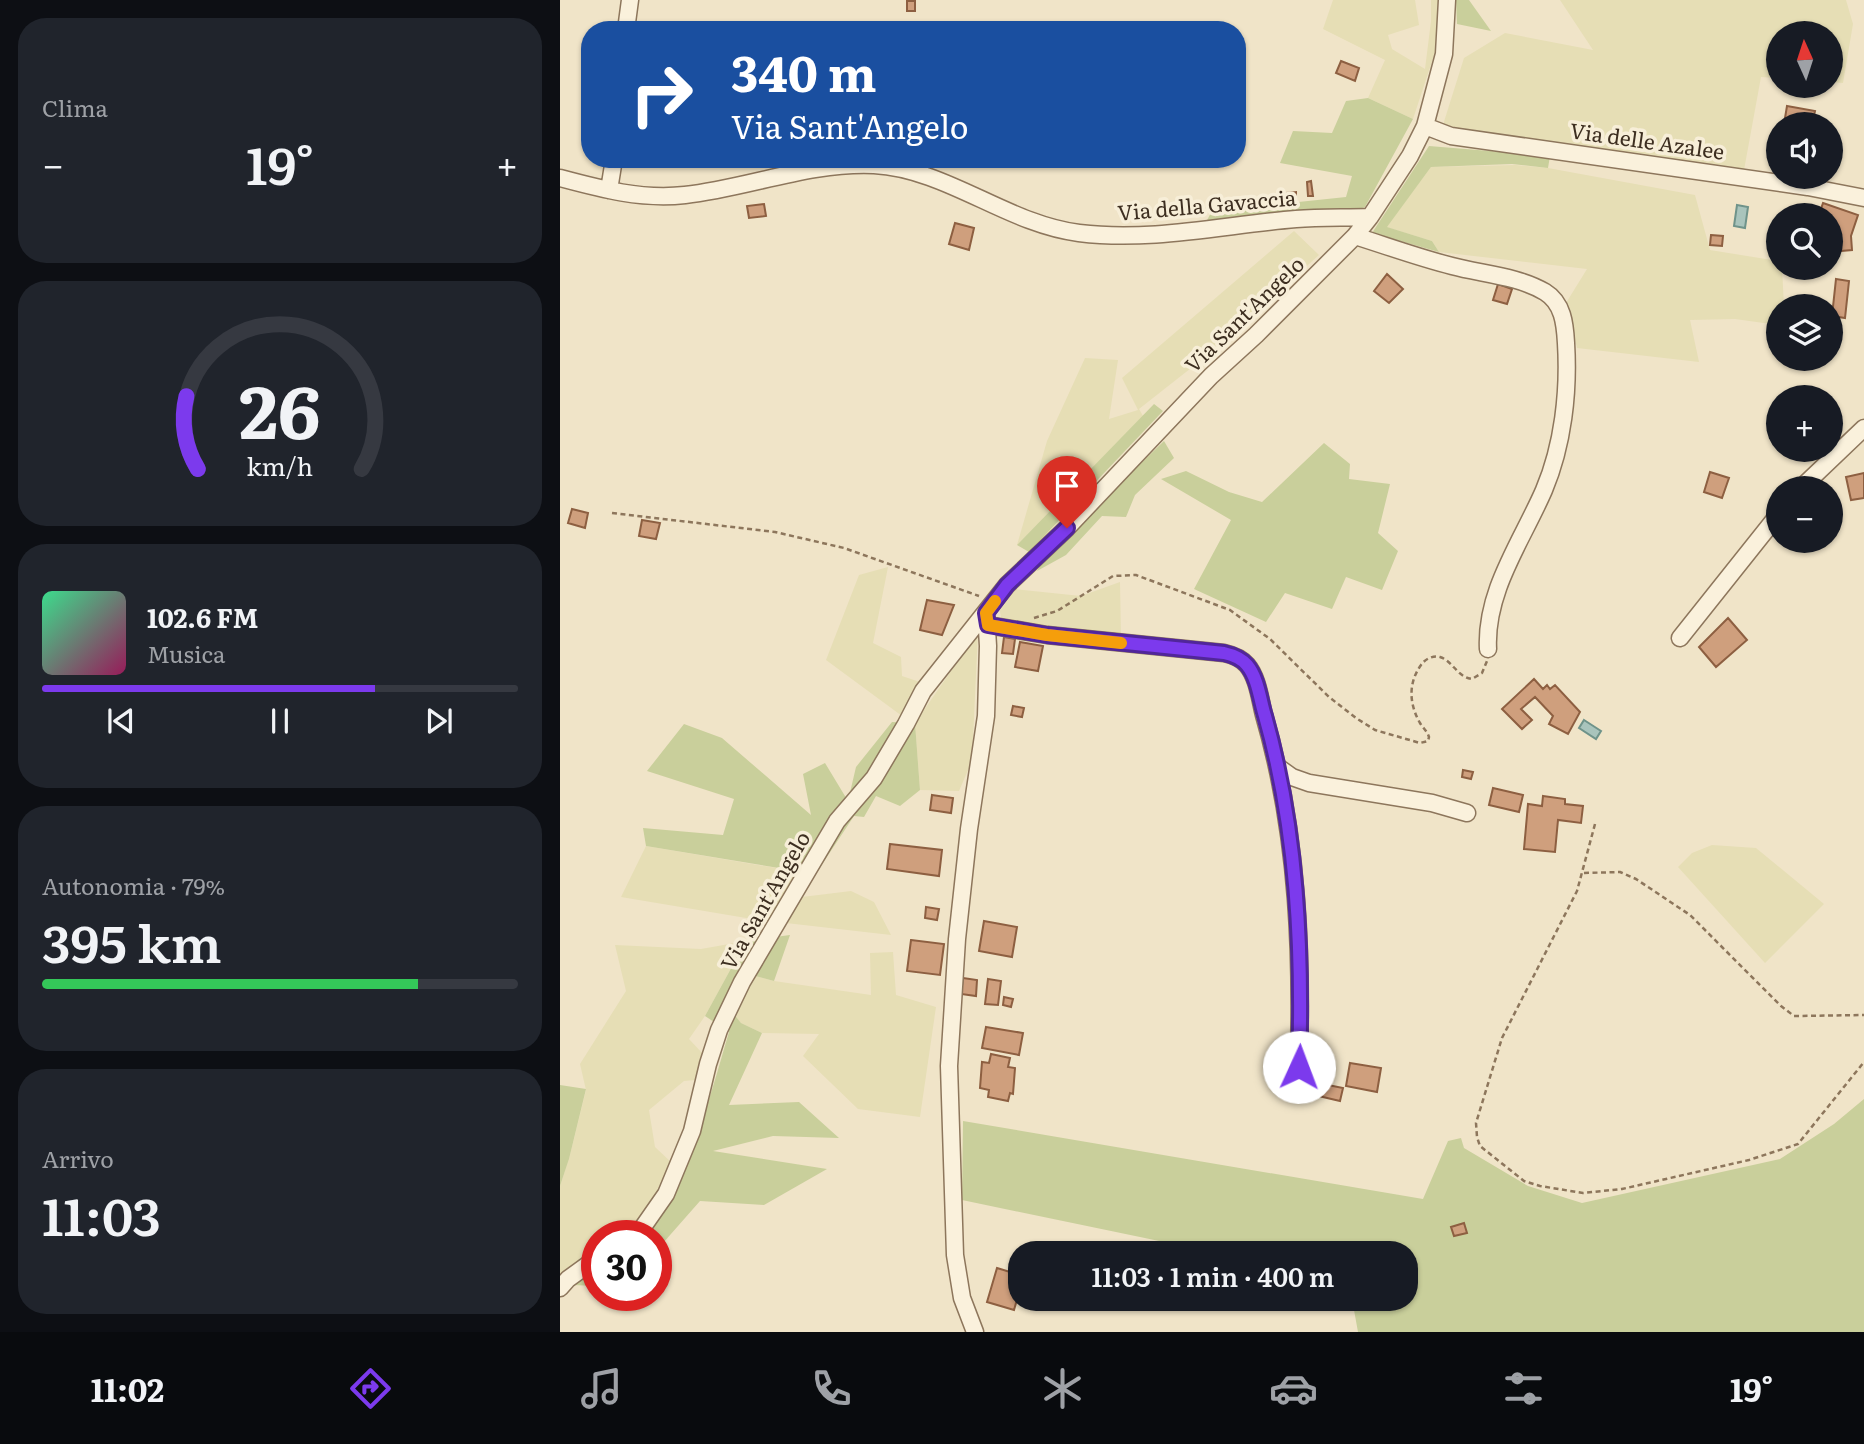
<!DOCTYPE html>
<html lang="it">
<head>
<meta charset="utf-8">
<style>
	:root { --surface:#171b24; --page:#20242c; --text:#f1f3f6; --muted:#9ea1a6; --line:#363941; --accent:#7c3aed }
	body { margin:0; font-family:Literata,serif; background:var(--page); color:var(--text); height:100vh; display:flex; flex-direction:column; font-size:26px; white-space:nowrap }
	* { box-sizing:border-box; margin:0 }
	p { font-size:23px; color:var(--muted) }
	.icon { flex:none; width:38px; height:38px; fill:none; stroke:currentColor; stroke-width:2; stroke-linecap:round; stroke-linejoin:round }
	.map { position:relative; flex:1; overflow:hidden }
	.panel { display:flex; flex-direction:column; gap:18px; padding:18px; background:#0d0f14; width:560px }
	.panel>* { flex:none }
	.banner { position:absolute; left:21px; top:21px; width:665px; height:147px; border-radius:28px; box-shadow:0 2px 5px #0004; background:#1a4fa0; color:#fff; overflow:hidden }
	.needle { width:46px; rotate:357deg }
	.controls { position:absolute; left:1206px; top:21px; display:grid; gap:14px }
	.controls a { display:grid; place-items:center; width:77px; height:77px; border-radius:50%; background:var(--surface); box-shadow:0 2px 5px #0004; font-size:35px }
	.speed { position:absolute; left:21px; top:1220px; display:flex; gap:14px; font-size:35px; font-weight:700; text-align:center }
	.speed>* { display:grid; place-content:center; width:91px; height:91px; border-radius:50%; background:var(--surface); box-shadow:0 2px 5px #0004; line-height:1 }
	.speed .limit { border:10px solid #d22; background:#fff; color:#111 }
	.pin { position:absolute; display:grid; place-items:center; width:60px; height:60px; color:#fff; margin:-72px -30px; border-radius:50% 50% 50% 0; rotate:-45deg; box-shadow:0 0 7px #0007 }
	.pin .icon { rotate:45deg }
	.me { position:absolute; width:77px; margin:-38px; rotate:2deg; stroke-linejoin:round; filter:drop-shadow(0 0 5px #0008) }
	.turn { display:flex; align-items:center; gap:24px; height:147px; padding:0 35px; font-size:32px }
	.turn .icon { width:91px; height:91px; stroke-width:2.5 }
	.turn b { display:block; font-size:49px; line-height:60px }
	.big { font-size:52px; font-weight:600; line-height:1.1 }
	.panel .tile { flex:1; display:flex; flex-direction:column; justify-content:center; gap:10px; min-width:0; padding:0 24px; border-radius:28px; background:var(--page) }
	.panel .dial { align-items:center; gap:0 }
	.dial svg { height:182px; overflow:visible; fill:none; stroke:var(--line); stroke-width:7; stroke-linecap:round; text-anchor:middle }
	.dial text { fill:var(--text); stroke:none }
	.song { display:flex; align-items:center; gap:21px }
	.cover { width:84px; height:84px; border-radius:10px; background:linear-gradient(135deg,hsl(150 70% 55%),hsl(330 70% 35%)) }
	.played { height:7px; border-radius:4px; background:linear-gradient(90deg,var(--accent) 70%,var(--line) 70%) }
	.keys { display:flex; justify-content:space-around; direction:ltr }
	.heat { display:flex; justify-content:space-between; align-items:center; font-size:38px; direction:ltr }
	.charge { height:10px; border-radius:5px; background:linear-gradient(90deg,#34c759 79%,var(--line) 0) }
	.trip { position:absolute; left:448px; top:1241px; width:410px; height:70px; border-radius:28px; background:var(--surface); box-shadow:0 2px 5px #0004; font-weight:600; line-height:70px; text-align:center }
	.menu { display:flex; height:112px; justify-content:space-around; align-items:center; background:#090b0e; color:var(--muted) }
	.menu .icon { width:49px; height:49px }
	.menu .selected { color:var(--accent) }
	.menu b { font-size:32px; color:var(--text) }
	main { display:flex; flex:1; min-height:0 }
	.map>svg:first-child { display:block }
	.farmland { fill:#e6deb5 }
	.green { fill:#c9cf9b }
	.water { fill:#a9c4bc; stroke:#6f938a; stroke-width:2 }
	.building { fill:#cf9f7d; stroke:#8d5f41; stroke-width:2 }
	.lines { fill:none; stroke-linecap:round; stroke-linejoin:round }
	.minor-casing { stroke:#8d765c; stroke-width:19 }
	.path { stroke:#8d765c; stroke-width:2.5; stroke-dasharray:5 3.5; stroke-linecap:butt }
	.minor { stroke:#faf1dc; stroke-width:16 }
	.route-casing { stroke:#51269a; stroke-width:18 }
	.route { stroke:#7c3aed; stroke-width:12 }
	.slow { stroke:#f59e0b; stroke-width:12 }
	.labels { text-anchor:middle; stroke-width:7; stroke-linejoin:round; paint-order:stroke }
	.street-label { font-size:21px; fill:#3d2e20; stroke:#f7eed8 }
</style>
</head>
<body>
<main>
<section class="panel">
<div class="tile"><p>Clima</p>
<div class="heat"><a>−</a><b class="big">19°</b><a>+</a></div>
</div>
<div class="tile dial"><svg viewBox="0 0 100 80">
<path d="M14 69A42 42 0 1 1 86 69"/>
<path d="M14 69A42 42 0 0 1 9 37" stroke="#7c3aed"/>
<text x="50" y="56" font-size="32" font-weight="700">26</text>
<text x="50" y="72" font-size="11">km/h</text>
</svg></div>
<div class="tile">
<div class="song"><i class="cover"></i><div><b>102.6 FM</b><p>Musica</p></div></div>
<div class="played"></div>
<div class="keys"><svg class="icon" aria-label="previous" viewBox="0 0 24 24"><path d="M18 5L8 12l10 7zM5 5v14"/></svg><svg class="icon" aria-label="pause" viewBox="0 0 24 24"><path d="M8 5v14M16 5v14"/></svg><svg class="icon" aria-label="next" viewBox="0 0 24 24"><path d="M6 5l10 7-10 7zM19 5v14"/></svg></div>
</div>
<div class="tile"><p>Autonomia · 79%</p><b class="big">395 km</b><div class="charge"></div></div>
<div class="tile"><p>Arrivo</p><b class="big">11:03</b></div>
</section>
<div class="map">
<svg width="1304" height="1332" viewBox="0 0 1304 1332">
	<rect width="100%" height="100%" fill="#f0e4c8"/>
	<path class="farmland" d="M 773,0 L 855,0 L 859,25 L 828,35 L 832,49 L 865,69 L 871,21 L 871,0 L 879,0 L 879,40 L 853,119 L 808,98 L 825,60 L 763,29 Z
		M 1000,0 L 1286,0 L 1293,24 L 1283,83 L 1271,82 L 1270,33 L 1218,33 L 1218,78 L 1201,77 L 1184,170 L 882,128 L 904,58 L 945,33 L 1033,50 Z
		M 956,165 L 988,168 L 1135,195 L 1150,250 L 1218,261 L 1218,268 L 1222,268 L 1224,306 L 1218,306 L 1218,325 L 1175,319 L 1130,320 L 1139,362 L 1017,348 L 1006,303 L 1027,269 L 879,252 L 872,241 L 826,227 L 871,167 Z
		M 734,231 L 759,255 L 654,350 L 579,409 L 583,416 L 457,545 L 487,441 L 525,358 L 558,360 L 549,419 L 578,410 L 562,378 Z
		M 328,567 L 313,643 L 341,657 L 342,676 L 360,682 L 342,716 L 266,660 L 299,575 Z
		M 560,582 L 561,637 L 442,621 L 439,608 L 453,589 L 521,596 Z
		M 418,632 L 412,761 L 399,791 L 360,790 L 355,723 Z
		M 1152,845 L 1196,848 L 1264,904 L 1205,963 L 1118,867 L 1132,853 Z
		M 86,846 L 240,872 L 210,922 L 61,897 Z
		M 291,891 L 314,902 L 331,935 L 226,923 L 242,897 Z
		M 186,941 L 145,1016 L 129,1039 L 144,1055 L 135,1080 L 124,1081 L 89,1110 L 95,1147 L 112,1163 L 82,1219 L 57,1235 L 37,1236 L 37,1249 L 17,1262 L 0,1282 L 0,1186 L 9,1159 L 26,1090 L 20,1064 L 66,991 L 55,945 L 141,949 Z
		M 333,952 L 336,995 L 376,1007 L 360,1117 L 298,1109 L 243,1056 L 259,1034 L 202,1033 L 181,1023 L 176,1017 L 192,975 L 214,981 L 311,995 L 310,953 Z"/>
	<path class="green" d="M 896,0 L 909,0 L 931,31 L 897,24 Z
		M 808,98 L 853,119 L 805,207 L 791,212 L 646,222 L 652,211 L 786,197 L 792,176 L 720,163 L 733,131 L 772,133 L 786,101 Z
		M 869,146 L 990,156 L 988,168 L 952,164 L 871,167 L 827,227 L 872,241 L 879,252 L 812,233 Z
		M 594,404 L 603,411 L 469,552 L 457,545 Z
		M 604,441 L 614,458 L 575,495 L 566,517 L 542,516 L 506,555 L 477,571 L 486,555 Z
		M 764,443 L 790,464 L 789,479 L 830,484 L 818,533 L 838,551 L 822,590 L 786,577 L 772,609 L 725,593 L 706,622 L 634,589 L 671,520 L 601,479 L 626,471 L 669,492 L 702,502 Z
		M 332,722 L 355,723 L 360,790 L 340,806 L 316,796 L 304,817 L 294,816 L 253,878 L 237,871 L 86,846 L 83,828 L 163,835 L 174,799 L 87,771 L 124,724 L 162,738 L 251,815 L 243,774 L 265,763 L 288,801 L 296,767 Z
		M 230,935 L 214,981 L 180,972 L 165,1003 L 181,1023 L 202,1033 L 169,1105 L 239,1102 L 279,1138 L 213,1136 L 153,1151 L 267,1169 L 204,1205 L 140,1201 L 96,1251 L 96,1236 L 81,1236 C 130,1177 148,1103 169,1032 L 145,1016 L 186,941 Z
		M 0,1085 L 26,1089 L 9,1159 L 0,1186 Z
		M 1304,1099 L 1304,1332 L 798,1332 L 792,1299 L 845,1298 L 845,1253 L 657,1253 L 402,1200 L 403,1121 L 863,1199 L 888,1141 L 901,1138 L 904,1148 L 968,1186 L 1022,1203 L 1220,1159 L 1274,1124 Z
		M 37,1268 L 37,1286 L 12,1285 Z"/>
	<path class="water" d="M 1177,205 L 1188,207 L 1185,228 L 1174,226 Z
		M 1024,720 L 1041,731 L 1036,739 L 1019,728 Z"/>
	<path class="building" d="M 347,1 L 355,1 L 355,11 L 347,11 Z
		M 781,61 L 799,68 L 795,81 L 776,73 Z
		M 1227,106 L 1255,111 L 1252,124 L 1224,124 Z
		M 751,181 L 753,196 L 748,196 L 747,182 Z
		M 736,192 L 736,199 L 728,200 L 727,193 Z
		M 1263,203 L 1298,215 L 1291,236 L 1292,250 L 1270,252 L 1270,215 L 1259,215 Z
		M 204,204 L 206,216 L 189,218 L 187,206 Z
		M 395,223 L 414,228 L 409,250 L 389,244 Z
		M 1151,235 L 1163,236 L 1162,246 L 1150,245 Z
		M 827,274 L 843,289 L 829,303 L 814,291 Z
		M 1276,279 L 1289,281 L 1285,318 L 1272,316 Z
		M 938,284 L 952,289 L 947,304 L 933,300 Z
		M 1150,472 L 1169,478 L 1162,498 L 1144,492 Z
		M 1304,473 L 1304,498 L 1291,500 L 1286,477 Z
		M 12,509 L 28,513 L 25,528 L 8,523 Z
		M 82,520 L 100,523 L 96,539 L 79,536 Z
		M 367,600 L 394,605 L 382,635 L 360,630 Z
		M 1168,618 L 1187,640 L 1156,667 L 1139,647 Z
		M 444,637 L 455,639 L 453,654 L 442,653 Z
		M 460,642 L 483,646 L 478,671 L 455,667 Z
		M 974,679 L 983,689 L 987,685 L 990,689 L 995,685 L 1020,712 L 1008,734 L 989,724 L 993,716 L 975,697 L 961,709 L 972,720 L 962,729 L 942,709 Z
		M 453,706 L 464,708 L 462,717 L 451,715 Z
		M 903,770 L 913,772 L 911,779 L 902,777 Z
		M 933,788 L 963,795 L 959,812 L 929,805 Z
		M 372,795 L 393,798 L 391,813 L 370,810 Z
		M 983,796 L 1005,799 L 1005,804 L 1023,806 L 1021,823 L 998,820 L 995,852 L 964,849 L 968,804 L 982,806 Z
		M 330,844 L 382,850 L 379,876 L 327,869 Z
		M 366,907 L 379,909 L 377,920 L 365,918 Z
		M 424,921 L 457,927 L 452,957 L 419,951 Z
		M 351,940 L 384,944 L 380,975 L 347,971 Z
		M 403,978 L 417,980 L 416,996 L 401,994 Z
		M 428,979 L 441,981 L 438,1005 L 425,1004 Z
		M 444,997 L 453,999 L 451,1007 L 443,1005 Z
		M 426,1027 L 463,1033 L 459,1055 L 422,1048 Z
		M 431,1054 L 450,1058 L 448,1067 L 455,1068 L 453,1094 L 450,1093 L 448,1101 L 428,1097 L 429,1090 L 420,1088 L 422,1062 L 429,1063 Z
		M 790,1063 L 821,1068 L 817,1092 L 786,1086 Z
		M 719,1073 L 730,1074 L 729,1086 L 718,1085 Z
		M 753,1082 L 783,1088 L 780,1101 L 750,1094 Z
		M 904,1223 L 907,1233 L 894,1236 L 891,1227 Z
		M 437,1268 L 460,1275 L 460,1289 L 454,1310 L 427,1302 Z"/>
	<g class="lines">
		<g class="minor-casing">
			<path id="minor" d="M 66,30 L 70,0
				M 865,126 L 891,136 L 1248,187 L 1304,198
				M 0,178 C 41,189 82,200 125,195 C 188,188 250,162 314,165 C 387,169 447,224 519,233 C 592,242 664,225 736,219 C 761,217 786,218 810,217
				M 49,190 L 54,159
				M 795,236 C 827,246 860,258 892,266 C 922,274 958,276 985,292 C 1003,303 1005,324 1006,343 C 1009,392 1003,445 984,490 C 962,541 925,591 928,649
				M 1241,488 L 1304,428
				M 428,625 L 487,635 L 664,653 C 673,655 681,658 687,665 C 698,678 700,700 704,715 C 739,836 743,962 738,1087
				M 1120,638 L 1218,515
				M 718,767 L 732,777 L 749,783 L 872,803 L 907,813
				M 71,1236 L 83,1227 L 106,1194 L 132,1131 L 148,1064 L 159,1030 L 182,982 L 277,821 L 314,778 L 346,724 L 363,691 L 447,585 L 507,528 L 651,376 L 696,335 L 795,236 L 810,217 L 850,156 L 865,126 L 884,54 L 887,0
				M 0,1288 L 8,1279 L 37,1258
				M 415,1332 L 402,1298 L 395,1255 L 389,1066 L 397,939 L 409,829 L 426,716 L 428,646 L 426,613"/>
		</g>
		<path class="path" d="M 52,513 L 215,532 L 284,548 L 419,596
			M 474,618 L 497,611 L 553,576 L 576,575 L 670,610 L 710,639 L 769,697 L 796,718 L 815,730 L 860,743 L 868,741 L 869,737 C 867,731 863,728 860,723 C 849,704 848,683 861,665 C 865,659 873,655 880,657 C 893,661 897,677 912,679 L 922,673 L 927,661
			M 1035,824 L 1017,891 L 942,1038 L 916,1123 L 917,1137 L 920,1146 L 964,1181 L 980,1186 L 1023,1193 L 1062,1189 L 1189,1160 L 1238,1144 L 1304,1062
			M 1024,873 L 1060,872 L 1076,879 L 1130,915 L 1221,1006 L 1234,1016 L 1304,1015"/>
		<use href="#minor" class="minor"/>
	</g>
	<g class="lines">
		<g class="route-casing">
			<path id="route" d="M 507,528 L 447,585 L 426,613 L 428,625 L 487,635 L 664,653 C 673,655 681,658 687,665 C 698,678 700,700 705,716 C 737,829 743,949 739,1067"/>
		</g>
		<use href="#route" class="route"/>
		<path class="slow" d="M 435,601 L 426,613 L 428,625 L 487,635 L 561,643"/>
	</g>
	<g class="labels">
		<g class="street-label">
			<text transform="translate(1087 142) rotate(8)" y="7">Via delle Azalee</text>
			<text transform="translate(647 206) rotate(-5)" y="7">Via della Gavaccia</text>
			<text transform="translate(685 315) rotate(-44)" y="7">Via Sant'Angelo</text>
			<text transform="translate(206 901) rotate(-60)" y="7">Via Sant'Angelo</text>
		</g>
	</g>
</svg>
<div class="controls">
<a><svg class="needle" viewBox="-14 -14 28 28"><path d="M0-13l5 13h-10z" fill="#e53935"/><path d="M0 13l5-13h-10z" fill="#9ea1a6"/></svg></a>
<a><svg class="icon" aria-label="sound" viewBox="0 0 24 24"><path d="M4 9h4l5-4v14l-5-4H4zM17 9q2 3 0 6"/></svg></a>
<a><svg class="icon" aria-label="search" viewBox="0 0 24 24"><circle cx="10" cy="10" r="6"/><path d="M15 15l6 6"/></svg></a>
<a><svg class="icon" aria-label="layers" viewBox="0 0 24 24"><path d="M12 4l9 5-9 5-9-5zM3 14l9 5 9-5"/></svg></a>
<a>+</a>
<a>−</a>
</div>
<div class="speed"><div class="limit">30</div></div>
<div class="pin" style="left:507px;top:528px;background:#d93025"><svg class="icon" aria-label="arrive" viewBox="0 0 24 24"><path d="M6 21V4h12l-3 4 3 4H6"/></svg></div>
<svg class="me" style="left:739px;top:1067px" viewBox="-20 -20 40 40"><circle r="19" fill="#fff"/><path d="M0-13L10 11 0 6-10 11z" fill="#7c3aed"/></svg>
<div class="trip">11:03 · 1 min · 400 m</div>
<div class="banner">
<div class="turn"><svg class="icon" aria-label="right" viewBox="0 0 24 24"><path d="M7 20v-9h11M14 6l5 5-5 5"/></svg><div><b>340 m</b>Via Sant'Angelo</div></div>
</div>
</div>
</main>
<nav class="menu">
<b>11:02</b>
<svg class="icon selected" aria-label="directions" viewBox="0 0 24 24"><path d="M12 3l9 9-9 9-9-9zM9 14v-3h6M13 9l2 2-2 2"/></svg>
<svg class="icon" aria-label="music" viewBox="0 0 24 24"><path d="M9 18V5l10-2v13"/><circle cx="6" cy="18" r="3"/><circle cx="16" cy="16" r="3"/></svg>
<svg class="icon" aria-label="phone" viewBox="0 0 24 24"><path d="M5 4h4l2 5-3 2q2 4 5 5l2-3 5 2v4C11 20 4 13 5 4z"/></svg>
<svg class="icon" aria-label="climate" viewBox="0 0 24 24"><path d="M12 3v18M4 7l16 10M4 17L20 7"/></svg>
<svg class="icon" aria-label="car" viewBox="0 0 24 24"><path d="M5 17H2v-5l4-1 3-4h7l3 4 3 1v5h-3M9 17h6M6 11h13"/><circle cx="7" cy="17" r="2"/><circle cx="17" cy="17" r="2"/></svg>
<svg class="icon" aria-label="filters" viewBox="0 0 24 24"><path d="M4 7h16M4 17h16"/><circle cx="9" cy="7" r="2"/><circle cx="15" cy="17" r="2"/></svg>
<b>19°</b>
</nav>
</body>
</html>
